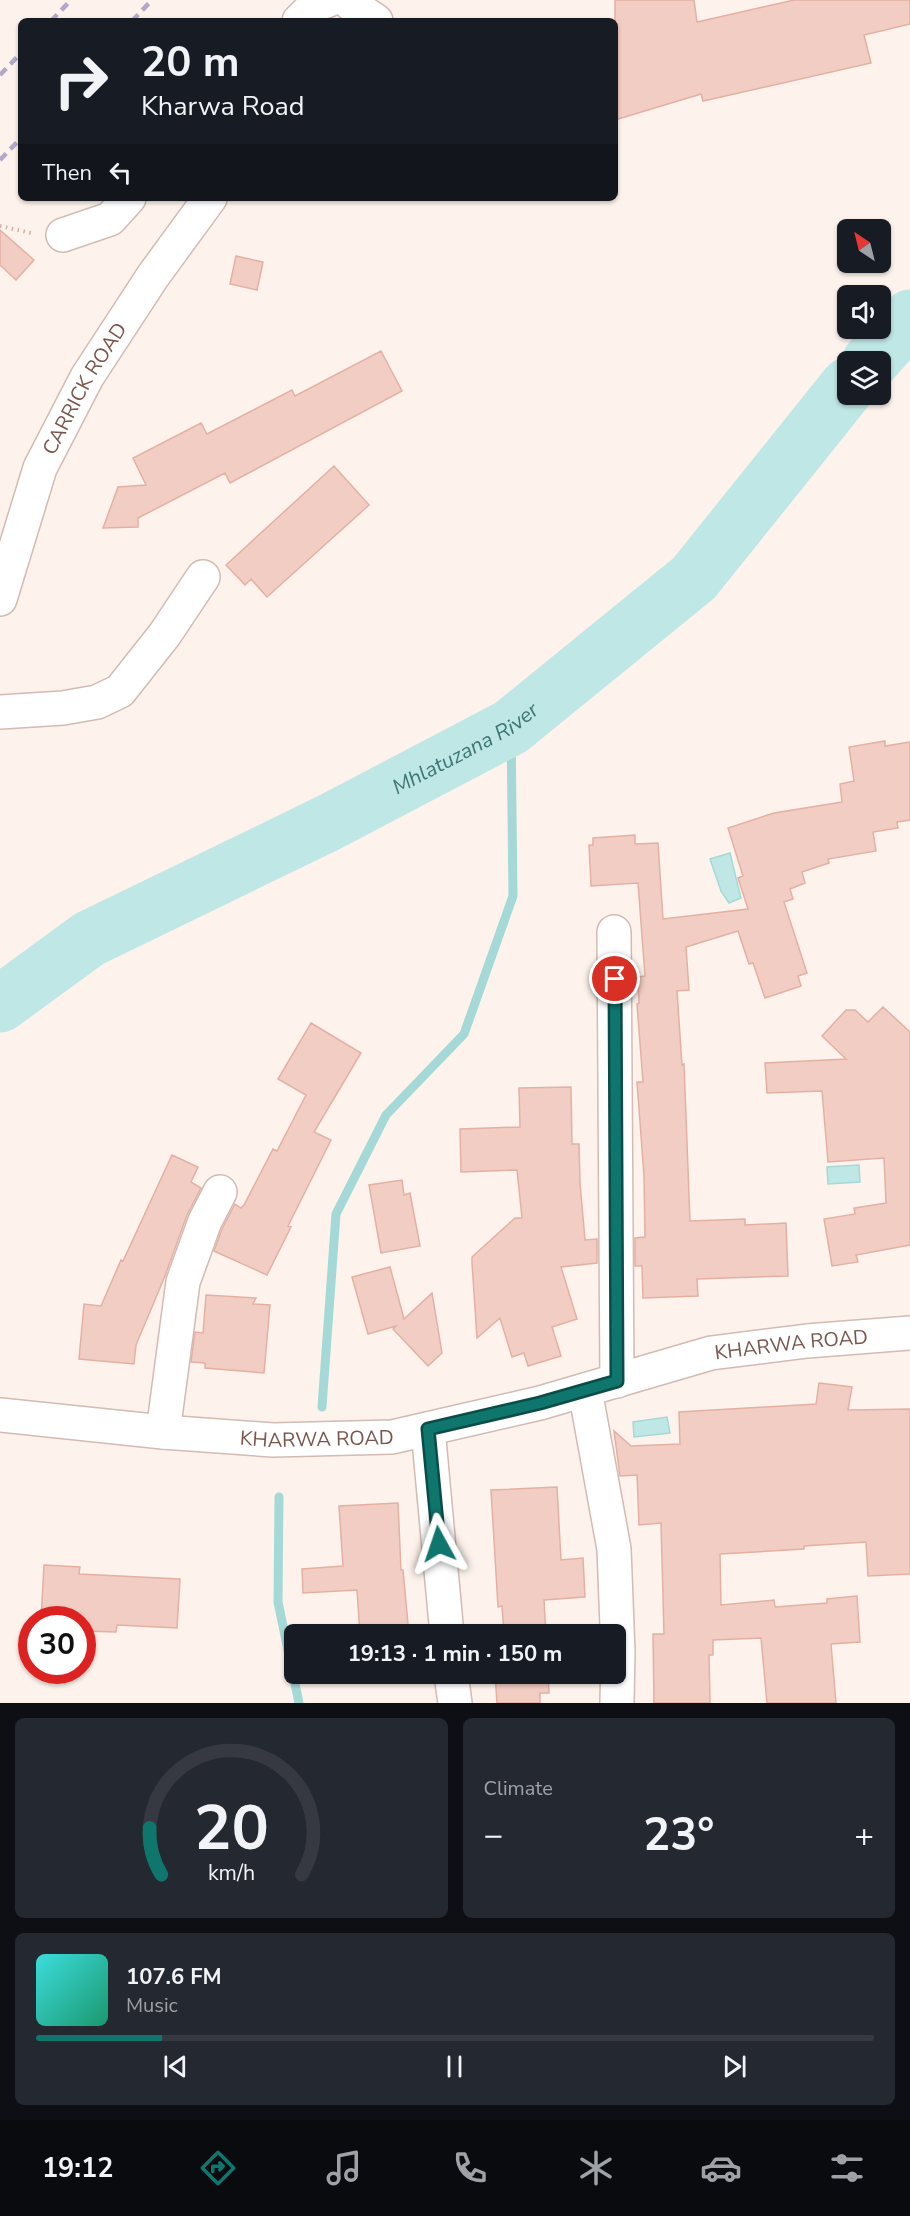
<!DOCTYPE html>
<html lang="en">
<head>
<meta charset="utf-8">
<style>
	:root { --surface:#171b24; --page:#242831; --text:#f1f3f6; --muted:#9ea1a6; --line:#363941; --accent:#0f766e }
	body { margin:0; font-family:"Nunito Sans",sans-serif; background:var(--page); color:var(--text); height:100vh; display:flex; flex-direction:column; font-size:22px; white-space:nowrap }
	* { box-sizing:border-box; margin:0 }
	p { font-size:20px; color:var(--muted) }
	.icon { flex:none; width:33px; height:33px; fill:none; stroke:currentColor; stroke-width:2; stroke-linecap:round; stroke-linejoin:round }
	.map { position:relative; height:1703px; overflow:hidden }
	.sheet { display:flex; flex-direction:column; gap:15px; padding:15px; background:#0d0f14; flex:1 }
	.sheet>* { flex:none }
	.guide { position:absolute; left:18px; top:18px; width:600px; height:183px; border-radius:9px; box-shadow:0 2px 4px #0004; background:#171b24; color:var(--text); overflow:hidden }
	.needle { width:39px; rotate:325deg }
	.fabs { position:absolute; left:837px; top:219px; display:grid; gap:12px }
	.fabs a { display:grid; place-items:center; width:54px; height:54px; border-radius:9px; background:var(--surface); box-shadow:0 2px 4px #0004; font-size:30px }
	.speed { position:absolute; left:18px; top:1606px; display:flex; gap:12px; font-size:30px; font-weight:700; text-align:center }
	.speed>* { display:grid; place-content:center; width:78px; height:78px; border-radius:50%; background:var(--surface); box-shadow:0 2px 4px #0004; line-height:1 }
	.speed .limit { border:9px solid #d22; background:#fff; color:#111 }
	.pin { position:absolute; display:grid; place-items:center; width:51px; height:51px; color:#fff; margin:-26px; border:3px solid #fff; border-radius:50%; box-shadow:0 2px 6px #0007 }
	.me { position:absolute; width:66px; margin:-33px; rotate:355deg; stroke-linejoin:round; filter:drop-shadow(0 0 4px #0008) }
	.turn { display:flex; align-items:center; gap:21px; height:126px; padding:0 24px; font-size:27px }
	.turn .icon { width:78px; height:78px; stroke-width:2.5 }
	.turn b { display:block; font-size:42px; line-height:51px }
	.then { display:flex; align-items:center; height:57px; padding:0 24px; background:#0003; gap:12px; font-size:22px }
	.big { font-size:45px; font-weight:700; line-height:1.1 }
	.sheet .widget { flex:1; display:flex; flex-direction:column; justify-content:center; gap:9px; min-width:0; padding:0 21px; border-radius:9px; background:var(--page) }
	.sheet .dial { align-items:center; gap:0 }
	.dial svg { height:156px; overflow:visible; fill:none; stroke:var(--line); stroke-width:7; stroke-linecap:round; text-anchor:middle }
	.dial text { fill:var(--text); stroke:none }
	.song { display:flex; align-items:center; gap:18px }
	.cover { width:72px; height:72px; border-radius:9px; background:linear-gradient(135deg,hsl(180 70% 55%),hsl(160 70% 35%)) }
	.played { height:6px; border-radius:3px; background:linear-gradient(90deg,var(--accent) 15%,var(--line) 15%) }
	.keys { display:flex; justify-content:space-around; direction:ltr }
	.heat { display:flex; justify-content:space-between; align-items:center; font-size:33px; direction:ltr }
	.sheet .tiles { flex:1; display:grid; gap:15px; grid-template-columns:1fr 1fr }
	.widget:last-child { grid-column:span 2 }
	.trip { position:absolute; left:284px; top:1624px; width:342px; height:60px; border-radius:9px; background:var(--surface); box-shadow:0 2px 4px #0004; font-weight:700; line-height:60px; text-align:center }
	.tabs { display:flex; height:96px; justify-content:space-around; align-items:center; background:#090b0e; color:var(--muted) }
	.tabs .icon { width:42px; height:42px }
	.tabs .active { color:var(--accent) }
	.tabs b { font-size:27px; color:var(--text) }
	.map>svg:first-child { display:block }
	.water { fill:#bfe7e5; stroke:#a5d9d7; stroke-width:1.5 }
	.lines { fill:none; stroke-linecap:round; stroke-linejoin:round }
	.stream { stroke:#a5d9d7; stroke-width:9 }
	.river { stroke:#bfe7e5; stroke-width:57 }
	.building { fill:#f2cdc3; stroke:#e5b0a4; stroke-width:1.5 }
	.minor-casing { stroke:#d2bbb3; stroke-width:36 }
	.path { stroke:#d8afa5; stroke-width:4; stroke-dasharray:1.5 4.5; stroke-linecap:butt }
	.minor { stroke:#fff; stroke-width:33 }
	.rail { stroke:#b3a8c8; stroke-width:4.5; stroke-dasharray:9 6; stroke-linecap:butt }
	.route-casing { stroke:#0a4d48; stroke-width:15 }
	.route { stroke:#0f766e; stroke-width:10 }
	.labels { text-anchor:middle; stroke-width:6; stroke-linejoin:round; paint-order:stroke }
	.street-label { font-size:20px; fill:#79554d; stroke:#fff8f2 }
	.water-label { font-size:21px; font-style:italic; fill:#3d7674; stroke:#fff8f2 }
</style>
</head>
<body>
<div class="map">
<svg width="910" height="1703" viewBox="0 0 910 1703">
	<rect width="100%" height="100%" fill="#fdf3ec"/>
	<path class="water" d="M 730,853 L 741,898 L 729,903 L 721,891 L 710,859 Z
		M 859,1165 L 860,1182 L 828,1184 L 827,1167 Z
		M 667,1417 L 670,1433 L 634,1437 L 633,1422 Z"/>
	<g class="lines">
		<path class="stream" d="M 322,1407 L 336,1214 L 386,1115 L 464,1034 L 513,896 L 511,727
			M 279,1497 L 278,1602 L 299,1703"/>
		<g class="river">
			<path d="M 870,362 L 910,318"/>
			<path id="s1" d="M 0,1004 L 89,939 L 328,823 L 511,727 L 694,578 L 848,386"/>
		</g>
	</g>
	<path class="building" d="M 615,0 L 694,0 L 697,22 L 794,0 L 910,0 L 910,24 L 864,35 L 871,63 L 703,101 L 701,94 L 615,120 Z
		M 0,230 L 34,260 L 16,280 L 0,265 Z
		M 236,256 L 263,262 L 257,290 L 230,284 Z
		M 381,351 L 402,391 L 230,483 L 225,473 L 138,518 L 138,527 L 103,528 L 118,487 L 146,485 L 133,458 L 201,423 L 207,434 L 292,390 L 295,396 Z
		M 334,466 L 369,505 L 267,597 L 251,579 L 245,585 L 226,565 Z
		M 885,741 L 885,746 L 910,742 L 910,820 L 897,822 L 898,828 L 873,832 L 876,851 L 828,859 L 829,863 L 802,872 L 805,883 L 790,889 L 793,899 L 784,902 L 807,973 L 798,976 L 801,986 L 765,998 L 753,963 L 749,964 L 738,931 L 686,947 L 689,990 L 677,991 L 682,1065 L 684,1064 L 690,1221 L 745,1219 L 745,1225 L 786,1223 L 788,1276 L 697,1279 L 698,1296 L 643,1298 L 642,1266 L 635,1266 L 635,1238 L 645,1237 L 644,1176 L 637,1082 L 643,1082 L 637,1004 L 639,1003 L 638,977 L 645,976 L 638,883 L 591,886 L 589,845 L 593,845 L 593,838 L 635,835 L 635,844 L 658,843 L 663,919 L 748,909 L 738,878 L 743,876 L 728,828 L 774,813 L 842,802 L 840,784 L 854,781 L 849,747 Z
		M 883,1007 L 910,1032 L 910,1245 L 856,1255 L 858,1262 L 832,1266 L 824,1219 L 855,1214 L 854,1208 L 886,1203 L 884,1158 L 828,1162 L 822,1091 L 767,1093 L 765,1063 L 846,1059 L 822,1036 L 846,1010 L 855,1010 L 868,1022 Z
		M 311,1023 L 361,1053 L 314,1132 L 331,1140 L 288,1226 L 291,1227 L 267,1275 L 214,1251 L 222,1229 L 235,1204 L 241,1208 L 244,1205 L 273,1149 L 277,1151 L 306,1095 L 278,1079 Z
		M 571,1087 L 572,1144 L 579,1144 L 580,1183 L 585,1240 L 597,1239 L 597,1263 L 561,1267 L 577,1319 L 552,1327 L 561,1356 L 528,1366 L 524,1353 L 512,1357 L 500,1318 L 477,1338 L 472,1263 L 472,1257 L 515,1218 L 522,1218 L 517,1170 L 461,1172 L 460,1129 L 520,1127 L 519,1088 Z
		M 172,1155 L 198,1167 L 191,1182 L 201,1188 L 187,1215 L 165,1276 L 136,1345 L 134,1364 L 79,1359 L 84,1304 L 101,1306 L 121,1260 L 123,1261 Z
		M 402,1180 L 404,1195 L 410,1193 L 420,1246 L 381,1253 L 369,1185 Z
		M 390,1267 L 404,1319 L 432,1293 L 442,1353 L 428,1366 L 393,1329 L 396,1326 L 368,1334 L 352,1277 Z
		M 206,1295 L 256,1298 L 253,1304 L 270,1305 L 264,1373 L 205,1368 L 205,1363 L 191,1362 L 195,1332 L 203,1333 Z
		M 819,1383 L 852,1387 L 848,1410 L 910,1409 L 910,1574 L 868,1576 L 866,1542 L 804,1546 L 804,1549 L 720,1554 L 721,1605 L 774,1600 L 775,1607 L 827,1603 L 827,1599 L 857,1596 L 860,1642 L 831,1644 L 836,1703 L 767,1703 L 761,1638 L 713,1640 L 713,1655 L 709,1655 L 710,1703 L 654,1703 L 653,1634 L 664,1634 L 661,1523 L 639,1525 L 637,1475 L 620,1476 L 614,1431 L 631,1446 L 680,1444 L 679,1412 L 816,1404 Z
		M 557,1487 L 561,1560 L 583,1558 L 585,1597 L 544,1600 L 546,1635 L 504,1635 L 502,1606 L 498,1607 L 491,1490 Z
		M 398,1503 L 401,1570 L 403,1570 L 409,1635 L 360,1635 L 357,1590 L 303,1593 L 302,1569 L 343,1566 L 339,1506 Z
		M 44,1565 L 80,1567 L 79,1574 L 180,1579 L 177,1628 L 117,1625 L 116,1632 L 82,1631 L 82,1620 L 41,1620 Z
		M 363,1674 L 406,1674 L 406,1677 L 364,1680 Z
		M 495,1674 L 548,1674 L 549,1693 L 540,1693 L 540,1703 L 497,1703 Z"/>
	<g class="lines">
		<g class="minor-casing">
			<g id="minor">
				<path d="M 348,0 L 351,4 L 376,21"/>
				<path d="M 299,21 L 315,5 L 329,0"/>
				<path d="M 63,235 L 110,219 L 129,198"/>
				<path id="s2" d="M 0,599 L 40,468 L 87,377 L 153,276 L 210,198"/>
				<path d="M 0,712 L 63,708 L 97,702 L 120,691 L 165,634 L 203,577"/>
				<path d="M 614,932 L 617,1381"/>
				<path d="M 585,1390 L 614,1549 L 618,1652 L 617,1703"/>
				<path id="s3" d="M 0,1415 L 163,1432 L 273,1440 L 392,1437 L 540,1403 L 711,1353 L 807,1341 L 910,1333"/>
				<path d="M 428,1429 L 447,1635"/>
				<path d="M 163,1432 L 183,1282 L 205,1221 L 220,1192"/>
				<path d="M 451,1674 L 455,1703"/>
			</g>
		</g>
		<path class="path" d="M 0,226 L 31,233"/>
		<use href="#minor" class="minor"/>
		<path class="rail" d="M 51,21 L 71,0
			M 132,21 L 152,0
			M 0,75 L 21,53
			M 0,160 L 21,138"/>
	</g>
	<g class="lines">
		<g class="route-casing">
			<path id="route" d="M 439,1544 L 428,1429 L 540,1403 L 617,1381 L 615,979"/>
		</g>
		<use href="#route" class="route"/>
	</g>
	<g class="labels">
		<g class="street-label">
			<text dy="7" stroke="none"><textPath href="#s2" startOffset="228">CARRICK ROAD</textPath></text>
			<text dy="7" stroke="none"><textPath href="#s3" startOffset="804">KHARWA ROAD</textPath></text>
			<text dy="7" stroke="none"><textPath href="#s3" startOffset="318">KHARWA ROAD</textPath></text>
		</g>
		<g class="water-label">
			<text dy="7" stroke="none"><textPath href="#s1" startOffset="532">Mhlatuzana River</textPath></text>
		</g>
	</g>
</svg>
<div class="fabs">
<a><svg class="needle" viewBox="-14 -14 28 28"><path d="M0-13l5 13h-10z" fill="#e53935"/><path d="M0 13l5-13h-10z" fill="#9ea1a6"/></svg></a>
<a><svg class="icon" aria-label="sound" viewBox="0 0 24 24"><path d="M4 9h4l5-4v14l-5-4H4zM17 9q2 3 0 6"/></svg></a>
<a><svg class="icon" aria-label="layers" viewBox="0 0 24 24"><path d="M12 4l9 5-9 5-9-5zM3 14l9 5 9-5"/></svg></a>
</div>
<div class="speed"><div class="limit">30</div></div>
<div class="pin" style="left:615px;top:979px;background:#d93025"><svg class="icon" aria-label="arrive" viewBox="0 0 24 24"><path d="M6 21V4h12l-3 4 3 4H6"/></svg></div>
<svg class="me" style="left:439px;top:1544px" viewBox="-20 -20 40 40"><path d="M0-17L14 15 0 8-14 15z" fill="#0f766e" stroke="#fff" stroke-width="4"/></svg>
<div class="trip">19:13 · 1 min · 150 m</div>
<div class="guide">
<div class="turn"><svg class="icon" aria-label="right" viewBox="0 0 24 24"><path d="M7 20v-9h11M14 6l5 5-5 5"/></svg><div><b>20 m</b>Kharwa Road</div></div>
<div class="then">Then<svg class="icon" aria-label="left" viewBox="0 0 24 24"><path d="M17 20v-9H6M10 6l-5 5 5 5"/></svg></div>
</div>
</div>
<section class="sheet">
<div class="tiles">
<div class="widget dial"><svg viewBox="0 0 100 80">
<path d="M14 69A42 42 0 1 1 86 69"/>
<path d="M14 69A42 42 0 0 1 8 45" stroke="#0f766e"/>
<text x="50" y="56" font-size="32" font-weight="700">20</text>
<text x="50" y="72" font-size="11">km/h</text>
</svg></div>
<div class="widget"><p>Climate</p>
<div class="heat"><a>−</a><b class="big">23°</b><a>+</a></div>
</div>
<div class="widget">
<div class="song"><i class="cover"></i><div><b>107.6 FM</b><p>Music</p></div></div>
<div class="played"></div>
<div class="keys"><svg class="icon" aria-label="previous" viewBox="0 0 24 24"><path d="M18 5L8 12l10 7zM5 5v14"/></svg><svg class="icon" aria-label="pause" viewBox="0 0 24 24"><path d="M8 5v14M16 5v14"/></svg><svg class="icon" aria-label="next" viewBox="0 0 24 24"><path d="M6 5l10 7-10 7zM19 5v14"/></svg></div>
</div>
</div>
</section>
<nav class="tabs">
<b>19:12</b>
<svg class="icon active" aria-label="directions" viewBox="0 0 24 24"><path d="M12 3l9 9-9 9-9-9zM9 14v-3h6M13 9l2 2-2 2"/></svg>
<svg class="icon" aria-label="music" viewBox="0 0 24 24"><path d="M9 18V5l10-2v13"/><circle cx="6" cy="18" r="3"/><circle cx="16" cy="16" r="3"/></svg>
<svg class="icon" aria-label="phone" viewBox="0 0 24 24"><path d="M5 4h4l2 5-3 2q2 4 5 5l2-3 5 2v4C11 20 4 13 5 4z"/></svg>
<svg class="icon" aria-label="climate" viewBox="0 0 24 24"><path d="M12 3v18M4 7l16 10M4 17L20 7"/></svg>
<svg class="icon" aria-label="car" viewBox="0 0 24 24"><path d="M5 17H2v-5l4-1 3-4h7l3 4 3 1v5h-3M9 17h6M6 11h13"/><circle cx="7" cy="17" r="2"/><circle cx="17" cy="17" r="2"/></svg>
<svg class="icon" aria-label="filters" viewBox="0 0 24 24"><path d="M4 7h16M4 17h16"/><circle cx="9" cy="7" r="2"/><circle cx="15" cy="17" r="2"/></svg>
</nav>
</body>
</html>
